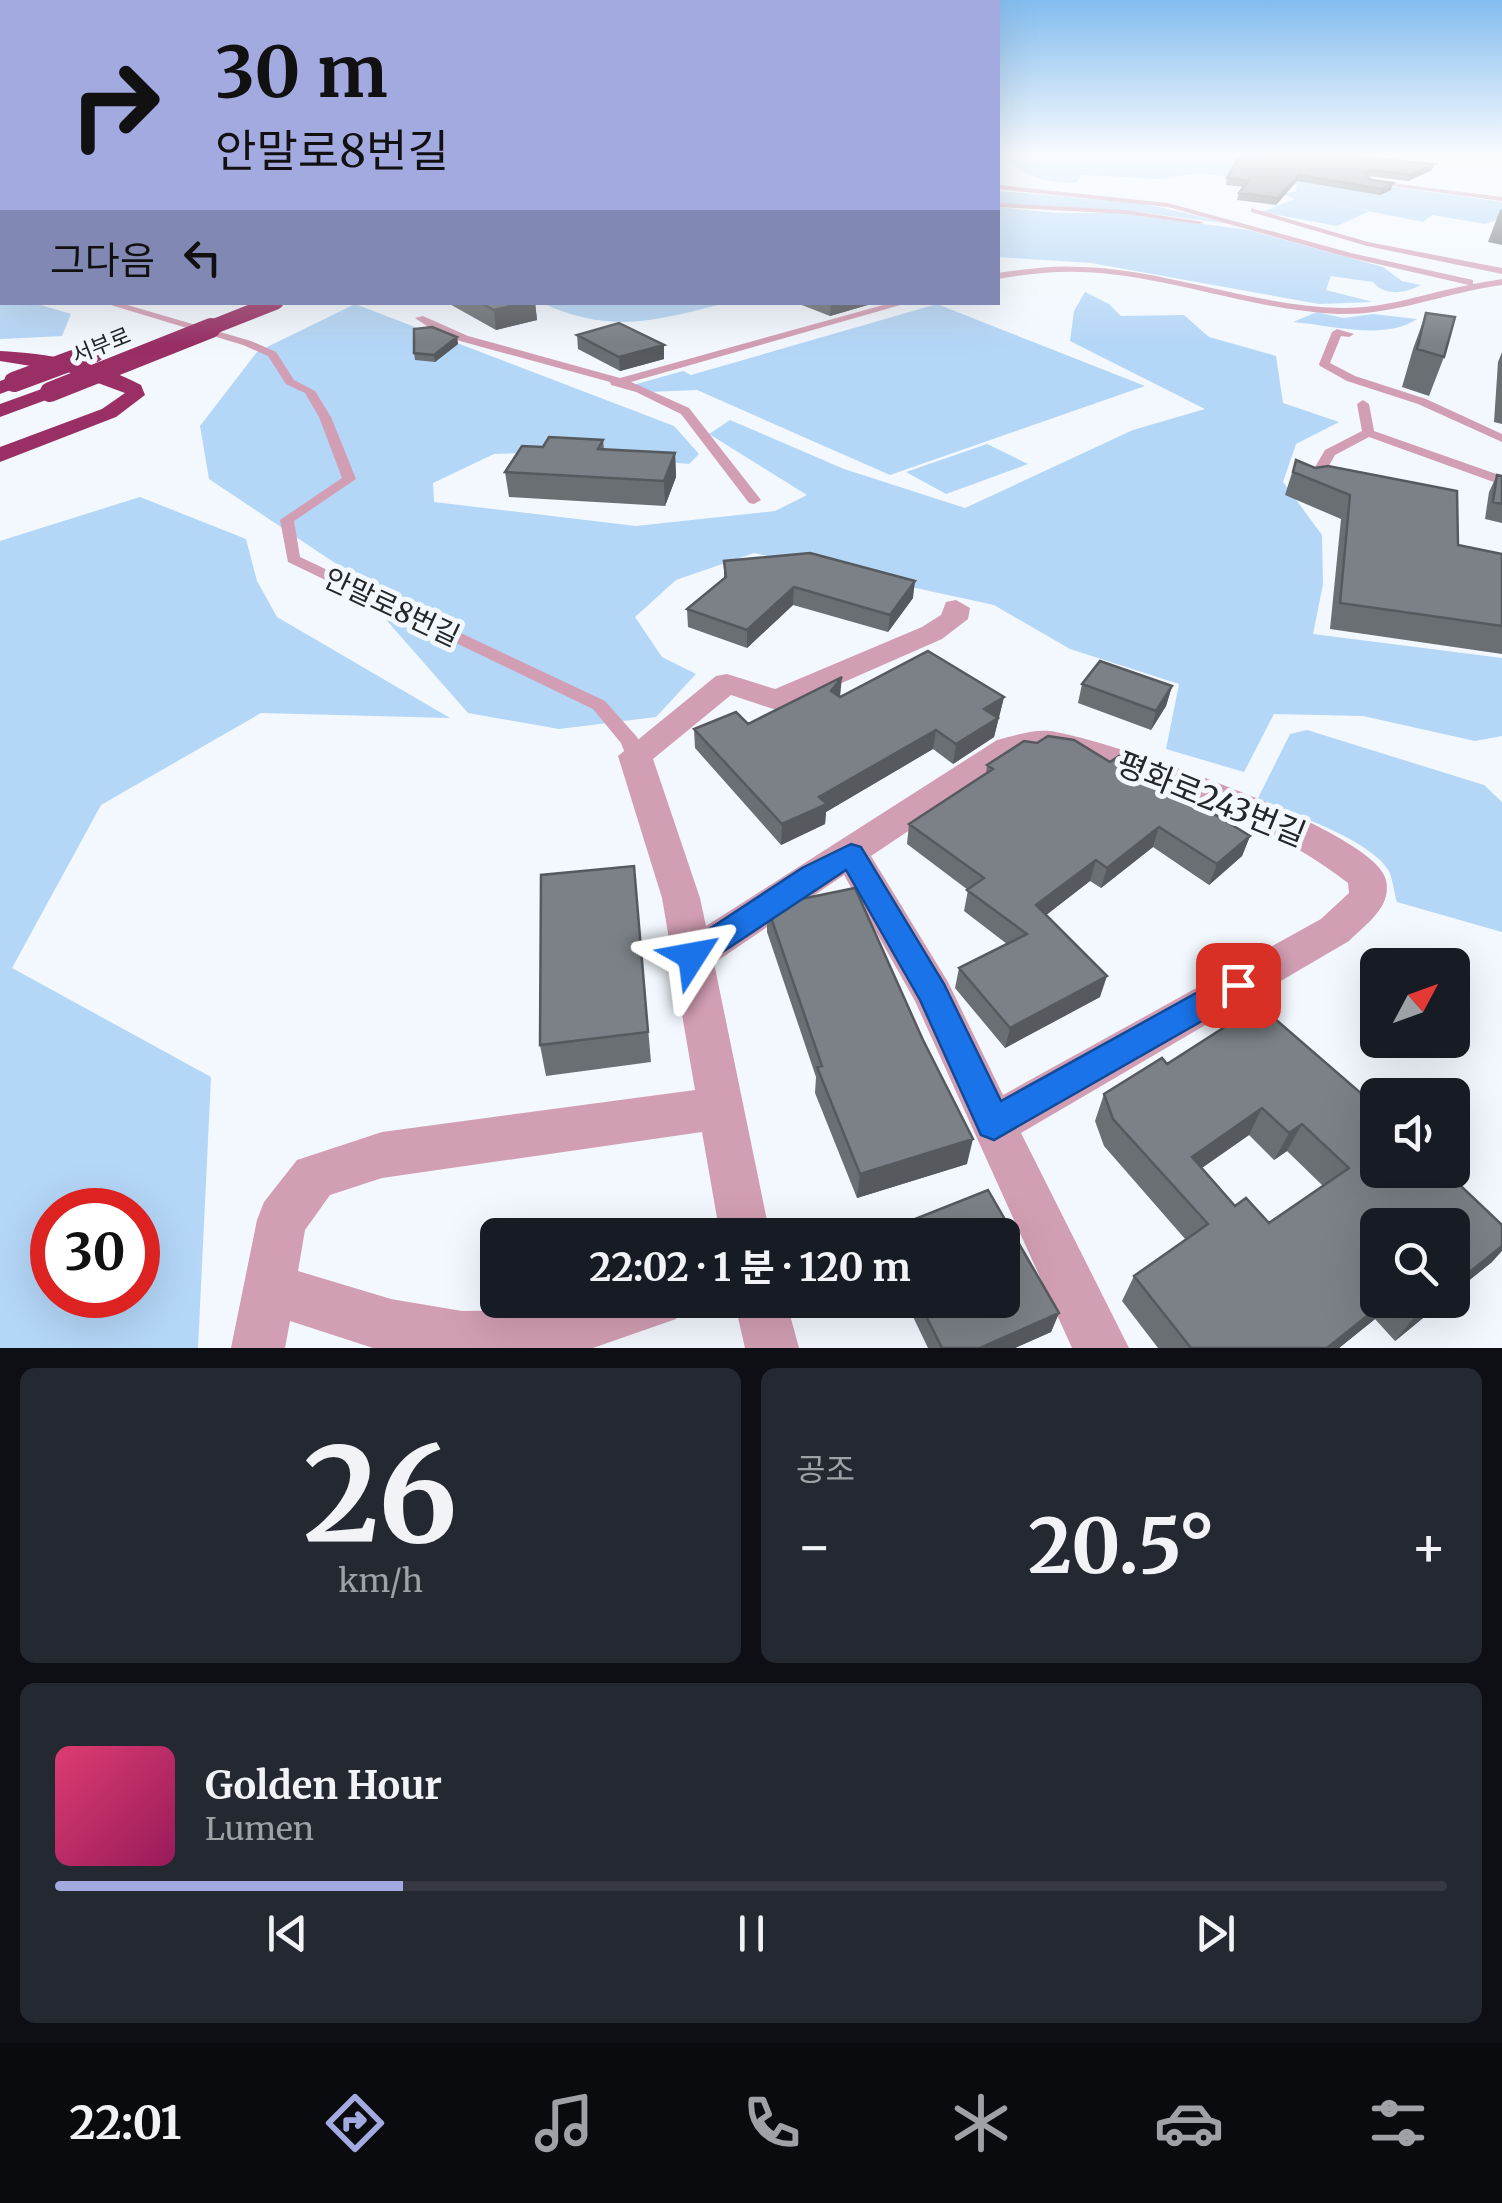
<!DOCTYPE html>
<html lang="ko">
<head>
<meta charset="utf-8">
<style>
	:root { --surface:#171b24; --page:#242831; --text:#f1f3f6; --muted:#9ea1a6; --line:#363941; --accent:#a2aae0 }
	body { margin:0; font-family:Merriweather,"Noto Sans KR",serif; background:var(--page); color:var(--text); height:100vh; display:flex; flex-direction:column; font-size:38px; white-space:nowrap }
	* { box-sizing:border-box; margin:0 }
	p { font-size:32px; color:var(--muted) }
	.icon { flex:none; width:55px; height:55px; fill:none; stroke:currentColor; stroke-width:2; stroke-linecap:round; stroke-linejoin:round }
	.map { position:relative; height:1348px; overflow:hidden }
	.details { display:flex; flex-direction:column; gap:20px; padding:20px; background:#0d0f14; flex:1 }
	.details>* { flex:none }
	.hud { position:absolute; left:0px; top:0px; width:1000px; height:305px; box-shadow:0 10px 40px #0002; background:#a2aae0; color:#111; overflow:hidden }
	.needle { width:65px; rotate:49deg }
	.controls { position:absolute; left:1360px; top:948px; display:grid; gap:20px }
	.controls a { display:grid; place-items:center; width:110px; height:110px; border-radius:15px; background:var(--surface); box-shadow:0 10px 40px #0002; font-size:50px }
	.speed { position:absolute; left:30px; top:1188px; display:flex; gap:20px; font-size:50px; font-weight:700; text-align:center }
	.speed>* { display:grid; place-content:center; width:130px; height:130px; border-radius:50%; background:var(--surface); box-shadow:0 10px 40px #0002; line-height:1 }
	.speed .limit { border:15px solid #d22; background:#fff; color:#111 }
	.pin { position:absolute; display:grid; place-items:center; width:85px; height:85px; color:#fff; margin:-42px; border-radius:20px; box-shadow:0 5px 15px #0006 }
	.me { position:absolute; width:110px; margin:-55px; rotate:56deg; stroke-linejoin:round; filter:drop-shadow(0 0 8px #0008) }
	.turn { display:flex; align-items:center; gap:35px; height:210px; padding:0 50px; font-size:45px }
	.turn .icon { width:130px; height:130px; stroke-width:2.5 }
	.turn b { display:block; font-size:70px; line-height:85px }
	.then { display:flex; align-items:center; height:95px; padding:0 50px; background:#0003; gap:20px; font-size:38px }
	.big { font-size:75px; font-weight:700; line-height:1.1 }
	.details .widget { flex:1; display:flex; flex-direction:column; justify-content:center; gap:15px; min-width:0; padding:0 35px; border-radius:15px; background:var(--page) }
	.details .dial { align-items:center; gap:0 }
	.dial b { font-size:130px; line-height:1 }
	.song { display:flex; align-items:center; gap:30px }
	.cover { width:120px; height:120px; border-radius:15px; background:linear-gradient(135deg,hsl(340 70% 55%),hsl(330 70% 35%)) }
	.played { height:10px; border-radius:5px; background:linear-gradient(90deg,var(--accent) 25%,var(--line) 25%) }
	.keys { display:flex; justify-content:space-around; direction:ltr }
	.heat { display:flex; justify-content:space-between; align-items:center; font-size:55px; direction:ltr }
	.details .tiles { flex:1; display:grid; gap:20px; grid-template-columns:1fr 1fr }
	.widget:last-child { grid-column:span 2 }
	.trip { position:absolute; left:480px; top:1218px; width:540px; height:100px; border-radius:15px; background:var(--surface); box-shadow:0 10px 40px #0002; font-weight:700; line-height:100px; text-align:center }
	.menu { display:flex; height:160px; justify-content:space-around; align-items:center; background:#090b0e; color:var(--muted) }
	.menu .icon { width:70px; height:70px }
	.menu .current { color:var(--accent) }
	.menu b { font-size:45px; color:var(--text) }
	.map>svg:first-child { display:block }
	.green { fill:#b4d6f7; fill-rule:evenodd }
	.lines { fill:none; stroke-linecap:round; stroke-linejoin:round }
	.lane { fill:#d29eb3; fill-rule:evenodd }
	.street { fill:#d29eb3; fill-rule:evenodd }
	.highway { fill:#992f65; fill-rule:evenodd }
	.highway-bridge-far1 { stroke:#992f65; stroke-width:15 }
	.highway-bridge { stroke:#992f65; stroke-width:20 }
	.wall { fill:#6a6f73; fill-rule:evenodd }
	.shaded-wall { fill:#565a5e }
	.building { fill:#7b8186; stroke:#565a5e; stroke-width:2.5; fill-rule:evenodd }
	.route { fill:#1a73e8; stroke:#114b97; stroke-width:2.5 }
	.labels { text-anchor:middle; stroke-width:10; stroke-linejoin:round; paint-order:stroke }
	.far-street-label { font-size:22px; fill:#242628; stroke:#f2f8fe }
	.street-label { font-size:28px; fill:#242628; stroke:#f2f8fe }
	.near-street-label { font-size:32px; fill:#242628; stroke:#f2f8fe }
</style>
</head>
<body>
<div class="map">
<svg width="1502" height="1348" viewBox="0 0 1502 1348">
	<rect width="100%" height="100%" fill="#f2f8fe"/>
	<path class="green" d="M 1002,155 L 1274,155 L 1365,183 L 1502,202 L 1502,218 L 1485,224 L 1432,215 L 1423,222 L 1307,199 L 1370,211 L 1337,226 L 1262,212 L 1295,199 L 1280,193 L 1295,192 L 1298,185 L 1199,173 L 1162,179 L 1082,175 L 1075,183 C 1044,182 1025,177 1002,155 Z
		M 998,191 L 1146,204 L 1231,224 L 1131,211 L 998,203 Z
		M 998,207 L 1055,213 L 1122,213 L 1248,230 L 1383,267 L 1402,281 L 1421,285 C 1406,293 1385,297 1373,282 L 1331,276 L 1326,290 L 1373,302 L 1319,304 L 1091,263 L 998,257 Z
		M 0,277 L 2,302 L 34,303 L 71,314 L 62,336 L 0,339 Z
		M 1085,292 L 1109,304 L 1121,316 L 1184,315 L 1209,337 L 1276,356 L 1283,403 L 1339,422 L 1296,444 L 1283,482 L 1322,535 L 1323,584 L 1313,634 L 1502,658 L 1502,736 L 1475,741 L 1363,716 L 1274,714 L 1244,772 L 1166,749 L 1179,684 L 1070,649 L 994,605 L 754,553 L 676,580 L 635,617 L 662,657 L 696,674 L 656,717 L 559,729 L 468,713 L 338,565 L 209,479 L 200,426 L 257,352 L 355,304 L 674,426 L 699,454 L 689,464 L 557,452 L 494,454 L 433,483 L 434,502 L 636,526 L 775,511 L 807,495 L 709,434 L 730,420 L 844,469 L 965,508 L 1133,430 L 1205,409 L 1070,341 L 1074,311 Z
		M 542,303 L 727,303 C 656,320 612,335 542,303 Z
		M 937,304 L 1145,386 L 890,475 L 697,390 L 648,392 L 633,385 L 683,371 L 691,375 Z
		M 1317,312 L 1343,318 L 1373,314 L 1417,319 C 1384,341 1331,325 1293,322 Z
		M 987,444 L 1028,464 L 946,494 L 906,472 Z
		M 140,497 L 246,539 L 257,581 L 277,617 L 450,718 L 261,713 L 101,805 L 12,968 L 211,1077 L 198,1348 L 0,1348 L 0,541 ZM 52,1210 L 138,1210 L 138,1295 L 52,1295 Z
		M 1307,730 L 1484,785 L 1502,802 L 1502,932 L 1397,902 C 1394,893 1393,880 1389,871 C 1371,840 1290,812 1257,800 L 1290,734 Z"/>
	<g class="lines">
		<path class="lane" d="M 1367,180 L 1502,197 L 1502,201 L 1369,183 Z
			M 998,185 L 1168,203 L 1351,253 L 1473,280 L 1473,284 L 1502,279 L 1502,285 C 1447,292 1393,316 1337,314 C 1251,310 1168,275 1081,272 C 1053,271 1026,274 998,279 L 998,273 C 1026,269 1053,265 1082,267 C 1169,270 1253,306 1341,308 C 1385,309 1426,293 1469,285 L 1347,257 L 1168,207 L 998,189 Z
			M 998,203 L 1125,210 L 1204,222 L 1200,224 L 1125,214 L 998,207 Z
			M 1251,208 L 1368,242 L 1502,268 L 1502,274 L 1367,246 L 1251,212 Z
			M 0,256 L 2,257 L 2,261 L 0,262 Z
			M 101,302 L 117,302 L 251,341 L 276,352 L 294,380 L 315,391 L 331,417 L 356,479 L 294,521 L 300,557 L 605,701 L 637,737 L 645,756 L 642,761 L 628,761 L 621,743 L 593,709 L 288,562 L 280,520 L 342,478 L 319,417 L 305,393 L 286,384 L 268,356 L 243,345 Z
			M 894,302 L 911,302 L 631,382 L 689,408 L 761,500 L 754,504 L 749,503 L 681,414 L 636,392 L 611,385 L 610,382 L 460,341 L 433,330 L 415,318 L 423,316 L 468,336 L 620,378 Z
			M 1337,329 L 1354,334 L 1349,337 L 1341,336 L 1330,363 L 1355,376 L 1426,399 L 1502,434 L 1502,442 L 1418,404 L 1347,381 L 1320,366 L 1319,364 L 1332,332 Z
			M 1363,400 L 1369,404 L 1374,431 L 1502,476 L 1502,485 L 1369,437 L 1335,455 L 1317,487 L 1307,487 L 1305,484 L 1325,450 L 1362,431 L 1357,404 Z"/>
		<path class="street" d="M 956,600 L 970,608 L 968,619 L 942,639 L 787,707 L 776,710 L 731,695 L 653,759 L 700,898 L 706,926 L 997,740 C 1013,736 1033,729 1050,731 C 1103,738 1375,829 1386,880 C 1392,907 1367,923 1349,941 L 1021,1133 L 1129,1348 L 1072,1348 L 915,1001 L 844,875 L 714,963 L 770,1235 L 720,1235 L 702,1132 L 382,1178 L 330,1195 L 305,1230 L 298,1271 L 391,1299 L 462,1311 L 519,1310 L 571,1300 L 683,1300 L 676,1319 L 593,1348 L 373,1348 L 290,1321 L 285,1348 L 231,1348 L 257,1220 L 264,1202 L 297,1160 L 382,1132 L 695,1090 L 662,898 L 618,756 L 716,676 L 727,674 L 775,689 L 922,627 L 941,615 L 946,602 ZM 1044,752 L 1074,757 C 1170,792 1267,820 1348,883 L 1349,893 L 1321,919 L 1003,1095 L 948,982 L 871,856 L 1019,757 Z
			M 734,1300 L 786,1300 L 799,1348 L 745,1348 Z"/>
		<path class="highway" d="M 0,351 C 46,353 100,363 141,385 L 145,395 L 116,417 L 0,462 L 0,447 L 102,409 L 125,393 L 68,372 L 0,361 Z
			M 14,376 L 21,378 L 21,386 L 0,394 L 0,381 Z
			M 50,386 L 60,392 L 57,396 L 0,417 L 0,404 Z"/>
		<path class="highway-bridge-far1" d="M 205,330 L 276,302"/>
		<path class="highway-bridge" d="M 14,382 L 95,352
			M 50,392 L 211,328"/>
	</g>
	<path class="wall" d="M 1358,157 L 1432,170 L 1408,181 L 1368,176 L 1371,180 L 1391,190 L 1380,195 L 1297,181 L 1276,205 L 1237,200 L 1239,193 L 1244,187 L 1226,185 L 1227,178 Z
		M 1502,209 L 1502,245 L 1488,242 L 1500,210 Z
		M 446,302 L 535,302 L 537,320 L 496,330 Z
		M 794,302 L 878,302 L 830,316 Z
		M 1426,313 L 1444,357 L 1429,396 L 1402,387 L 1413,349 Z
		M 577,335 L 664,345 L 664,359 L 620,371 L 578,349 Z
		M 457,337 L 458,344 L 435,362 L 415,360 L 414,353 Z
		M 1502,352 L 1502,424 L 1494,422 L 1498,362 Z
		M 603,440 L 604,449 L 675,453 L 676,477 L 665,506 L 509,497 L 505,472 Z
		M 1296,460 L 1458,545 L 1502,554 L 1502,654 L 1330,629 L 1341,519 L 1285,495 Z
		M 1497,475 L 1502,476 L 1502,523 L 1485,519 L 1489,492 Z
		M 724,561 L 913,598 L 888,632 L 793,605 L 747,648 L 688,627 L 687,609 L 724,578 Z
		M 1082,684 L 1172,686 L 1166,706 L 1151,730 L 1078,703 Z
		M 840,696 L 1004,697 L 994,737 L 953,764 L 933,749 L 826,812 L 825,824 L 781,845 L 695,748 L 694,729 L 748,724 Z
		M 1110,762 L 1250,836 L 1242,856 L 1209,885 L 1153,847 L 1101,888 L 1090,881 L 1046,915 L 1100,997 L 1005,1048 L 955,988 L 959,968 L 1007,944 L 964,911 L 968,890 L 907,844 L 909,824 L 986,775 L 987,765 Z
		M 634,866 L 651,1062 L 546,1076 L 540,1045 Z
		M 767,906 L 967,1164 L 857,1198 L 815,1093 L 816,1077 L 767,932 Z
		M 1259,1005 L 1492,1262 L 1452,1294 L 1452,1225 L 1378,1300 L 1445,1300 L 1395,1341 L 1375,1319 L 1339,1348 L 1158,1348 L 1122,1301 L 1134,1276 L 1186,1240 L 1104,1146 L 1095,1121 L 1104,1094 L 1167,1064 ZM 1249,1135 L 1274,1160 L 1287,1151 L 1323,1186 L 1269,1223 L 1235,1206 L 1202,1168 Z
		M 988,1190 L 1059,1313 L 1051,1332 L 1015,1348 L 928,1348 L 905,1300 L 1002,1300 L 1002,1235 L 885,1235 L 885,1231 Z"/>
	<path class="shaded-wall" d="M 1434,164 L 1432,170 L 1408,181 L 1411,175 Z
		M 1299,175 L 1297,181 L 1276,205 L 1278,198 Z
		M 1393,183 L 1391,190 L 1380,195 L 1382,189 Z
		M 526,302 L 535,302 L 537,320 L 496,330 L 494,310 Z
		M 831,302 L 878,302 L 830,316 Z
		M 457,337 L 458,344 L 435,362 L 434,355 Z
		M 664,345 L 664,359 L 620,371 L 619,357 Z
		M 675,453 L 676,477 L 665,506 L 664,481 Z
		M 915,581 L 913,598 L 888,632 L 890,615 Z
		M 794,587 L 793,605 L 747,648 L 747,630 Z
		M 842,677 L 840,697 L 831,691 Z
		M 1172,686 L 1166,706 L 1151,730 L 1156,711 Z
		M 1004,697 L 994,737 L 953,764 L 956,744 L 984,709 Z
		M 936,730 L 933,749 L 826,812 L 825,824 L 781,845 L 782,824 L 819,797 Z
		M 1159,827 L 1153,847 L 1101,888 L 1107,868 Z
		M 1250,836 L 1242,856 L 1209,885 L 1217,864 Z
		M 1096,860 L 1090,881 L 1032,926 L 1036,905 Z
		M 1107,976 L 1100,997 L 1005,1048 L 1010,1028 Z
		M 1262,1108 L 1249,1135 L 1180,1183 L 1192,1157 Z
		M 1302,1124 L 1287,1151 L 1274,1160 L 1289,1133 Z
		M 973,1139 L 967,1164 L 857,1198 L 860,1174 Z
		M 1502,1246 L 1502,1251 L 1492,1262 L 1452,1294 L 1452,1286 Z
		M 1387,1300 L 1390,1300 L 1375,1319 L 1339,1348 L 1327,1348 Z
		M 1435,1300 L 1445,1300 L 1395,1341 L 1415,1316 Z
		M 1059,1313 L 1051,1332 L 1015,1348 L 980,1348 Z"/>
	<path class="building" d="M 1240,155 L 1358,155 L 1357,157 L 1434,164 L 1411,175 L 1369,170 L 1365,173 L 1371,180 L 1393,183 L 1382,189 L 1299,175 L 1278,198 L 1239,193 L 1248,181 L 1227,178 Z
		M 479,302 L 526,302 L 494,310 Z
		M 1426,313 L 1455,317 L 1444,357 L 1417,349 Z
		M 619,323 L 664,345 L 619,357 L 577,335 Z
		M 432,327 L 457,337 L 434,355 L 414,353 L 414,329 Z
		M 549,437 L 603,440 L 598,449 L 675,453 L 664,481 L 505,472 L 522,446 L 543,447 Z
		M 1296,460 L 1315,468 L 1328,466 L 1457,491 L 1458,545 L 1502,554 L 1502,626 L 1340,603 L 1350,495 L 1293,472 Z
		M 1497,475 L 1502,476 L 1502,504 L 1493,502 Z
		M 810,553 L 915,581 L 890,615 L 794,587 L 747,630 L 687,609 L 726,577 L 724,561 Z
		M 928,651 L 1004,697 L 984,709 L 998,718 L 956,744 L 936,730 L 819,797 L 827,804 L 782,824 L 694,729 L 736,712 L 748,724 L 842,677 L 831,691 L 840,697 Z
		M 1100,661 L 1172,686 L 1156,711 L 1082,684 Z
		M 1048,736 L 1074,740 L 1110,762 L 1119,756 L 1250,836 L 1217,864 L 1159,827 L 1107,868 L 1096,860 L 1036,905 L 1107,976 L 1010,1028 L 959,968 L 1027,934 L 967,890 L 984,878 L 909,824 L 993,769 L 987,765 L 1024,741 L 1037,743 Z
		M 634,866 L 648,1032 L 540,1045 L 541,875 Z
		M 855,888 L 923,1040 L 973,1139 L 860,1174 L 817,1067 L 822,1066 L 767,906 Z
		M 1259,1005 L 1378,1108 L 1378,1170 L 1444,1170 L 1502,1225 L 1502,1246 L 1452,1286 L 1452,1225 L 1378,1225 L 1378,1300 L 1387,1300 L 1327,1348 L 1191,1348 L 1134,1276 L 1208,1224 L 1113,1119 L 1104,1094 L 1162,1058 L 1167,1064 ZM 1262,1108 L 1289,1133 L 1302,1124 L 1349,1168 L 1269,1223 L 1246,1198 L 1235,1206 L 1192,1157 Z
		M 988,1190 L 1059,1313 L 980,1348 L 942,1348 L 918,1300 L 1002,1300 L 1002,1235 L 887,1235 L 885,1231 Z
		M 1400,1300 L 1435,1300 L 1415,1316 Z"/>
	<linearGradient id="sky" x2="0" y2="1"><stop stop-color="#83bcee"/><stop offset="0.45" stop-color="#f9fcff"/><stop offset="1" stop-color="#f9fcff" stop-opacity="0"/></linearGradient>
	<rect width="1502" height="344" fill="url(#sky)"/>
	<path class="route" d="M 851,844 L 861,847 L 944,984 L 1001,1101 L 1227,976 L 1238,972 L 1249,976 L 1253,985 L 1249,994 L 994,1140 L 981,1135 L 920,1000 L 846,870 L 703,965 L 692,969 L 682,965 L 677,956 L 682,947 L 802,868 Z"/>
	<g class="labels">
		<g class="far-street-label">
			<text transform="translate(101 345) rotate(-22)" y="8">서부로</text>
		</g>
		<g class="street-label">
			<text transform="translate(392 607) rotate(25)" y="10">안말로8번길</text>
		</g>
		<g class="near-street-label">
			<text transform="translate(1211 799) rotate(22)" y="11">평화로243번길</text>
		</g>
	</g>
</svg>
<div class="controls">
<a><svg class="needle" viewBox="-14 -14 28 28"><path d="M0-13l5 13h-10z" fill="#e53935"/><path d="M0 13l5-13h-10z" fill="#9ea1a6"/></svg></a>
<a><svg class="icon" aria-label="sound" viewBox="0 0 24 24"><path d="M4 9h4l5-4v14l-5-4H4zM17 9q2 3 0 6"/></svg></a>
<a><svg class="icon" aria-label="search" viewBox="0 0 24 24"><circle cx="10" cy="10" r="6"/><path d="M15 15l6 6"/></svg></a>
</div>
<div class="speed"><div class="limit">30</div></div>
<div class="pin" style="left:1238px;top:985px;background:#d93025"><svg class="icon" aria-label="arrive" viewBox="0 0 24 24"><path d="M6 21V4h12l-3 4 3 4H6"/></svg></div>
<svg class="me" style="left:692px;top:956px" viewBox="-20 -20 40 40"><path d="M0-17L14 15 0 8-14 15z" fill="#1a73e8" stroke="#fff" stroke-width="4"/></svg>
<div class="trip">22:02 · 1 분 · 120 m</div>
<div class="hud">
<div class="turn"><svg class="icon" aria-label="right" viewBox="0 0 24 24"><path d="M7 20v-9h11M14 6l5 5-5 5"/></svg><div><b>30 m</b>안말로8번길</div></div>
<div class="then">그다음<svg class="icon" aria-label="left" viewBox="0 0 24 24"><path d="M17 20v-9H6M10 6l-5 5 5 5"/></svg></div>
</div>
</div>
<section class="details">
<div class="tiles">
<div class="widget dial"><b>26</b><p>km/h</p></div>
<div class="widget"><p>공조</p>
<div class="heat"><a>−</a><b class="big">20.5°</b><a>+</a></div>
</div>
<div class="widget">
<div class="song"><i class="cover"></i><div><b>Golden Hour</b><p>Lumen</p></div></div>
<div class="played"></div>
<div class="keys"><svg class="icon" aria-label="previous" viewBox="0 0 24 24"><path d="M18 5L8 12l10 7zM5 5v14"/></svg><svg class="icon" aria-label="pause" viewBox="0 0 24 24"><path d="M8 5v14M16 5v14"/></svg><svg class="icon" aria-label="next" viewBox="0 0 24 24"><path d="M6 5l10 7-10 7zM19 5v14"/></svg></div>
</div>
</div>
</section>
<nav class="menu">
<b>22:01</b>
<svg class="icon current" aria-label="directions" viewBox="0 0 24 24"><path d="M12 3l9 9-9 9-9-9zM9 14v-3h6M13 9l2 2-2 2"/></svg>
<svg class="icon" aria-label="music" viewBox="0 0 24 24"><path d="M9 18V5l10-2v13"/><circle cx="6" cy="18" r="3"/><circle cx="16" cy="16" r="3"/></svg>
<svg class="icon" aria-label="phone" viewBox="0 0 24 24"><path d="M5 4h4l2 5-3 2q2 4 5 5l2-3 5 2v4C11 20 4 13 5 4z"/></svg>
<svg class="icon" aria-label="climate" viewBox="0 0 24 24"><path d="M12 3v18M4 7l16 10M4 17L20 7"/></svg>
<svg class="icon" aria-label="car" viewBox="0 0 24 24"><path d="M5 17H2v-5l4-1 3-4h7l3 4 3 1v5h-3M9 17h6M6 11h13"/><circle cx="7" cy="17" r="2"/><circle cx="17" cy="17" r="2"/></svg>
<svg class="icon" aria-label="filters" viewBox="0 0 24 24"><path d="M4 7h16M4 17h16"/><circle cx="9" cy="7" r="2"/><circle cx="15" cy="17" r="2"/></svg>
</nav>
</body>
</html>
